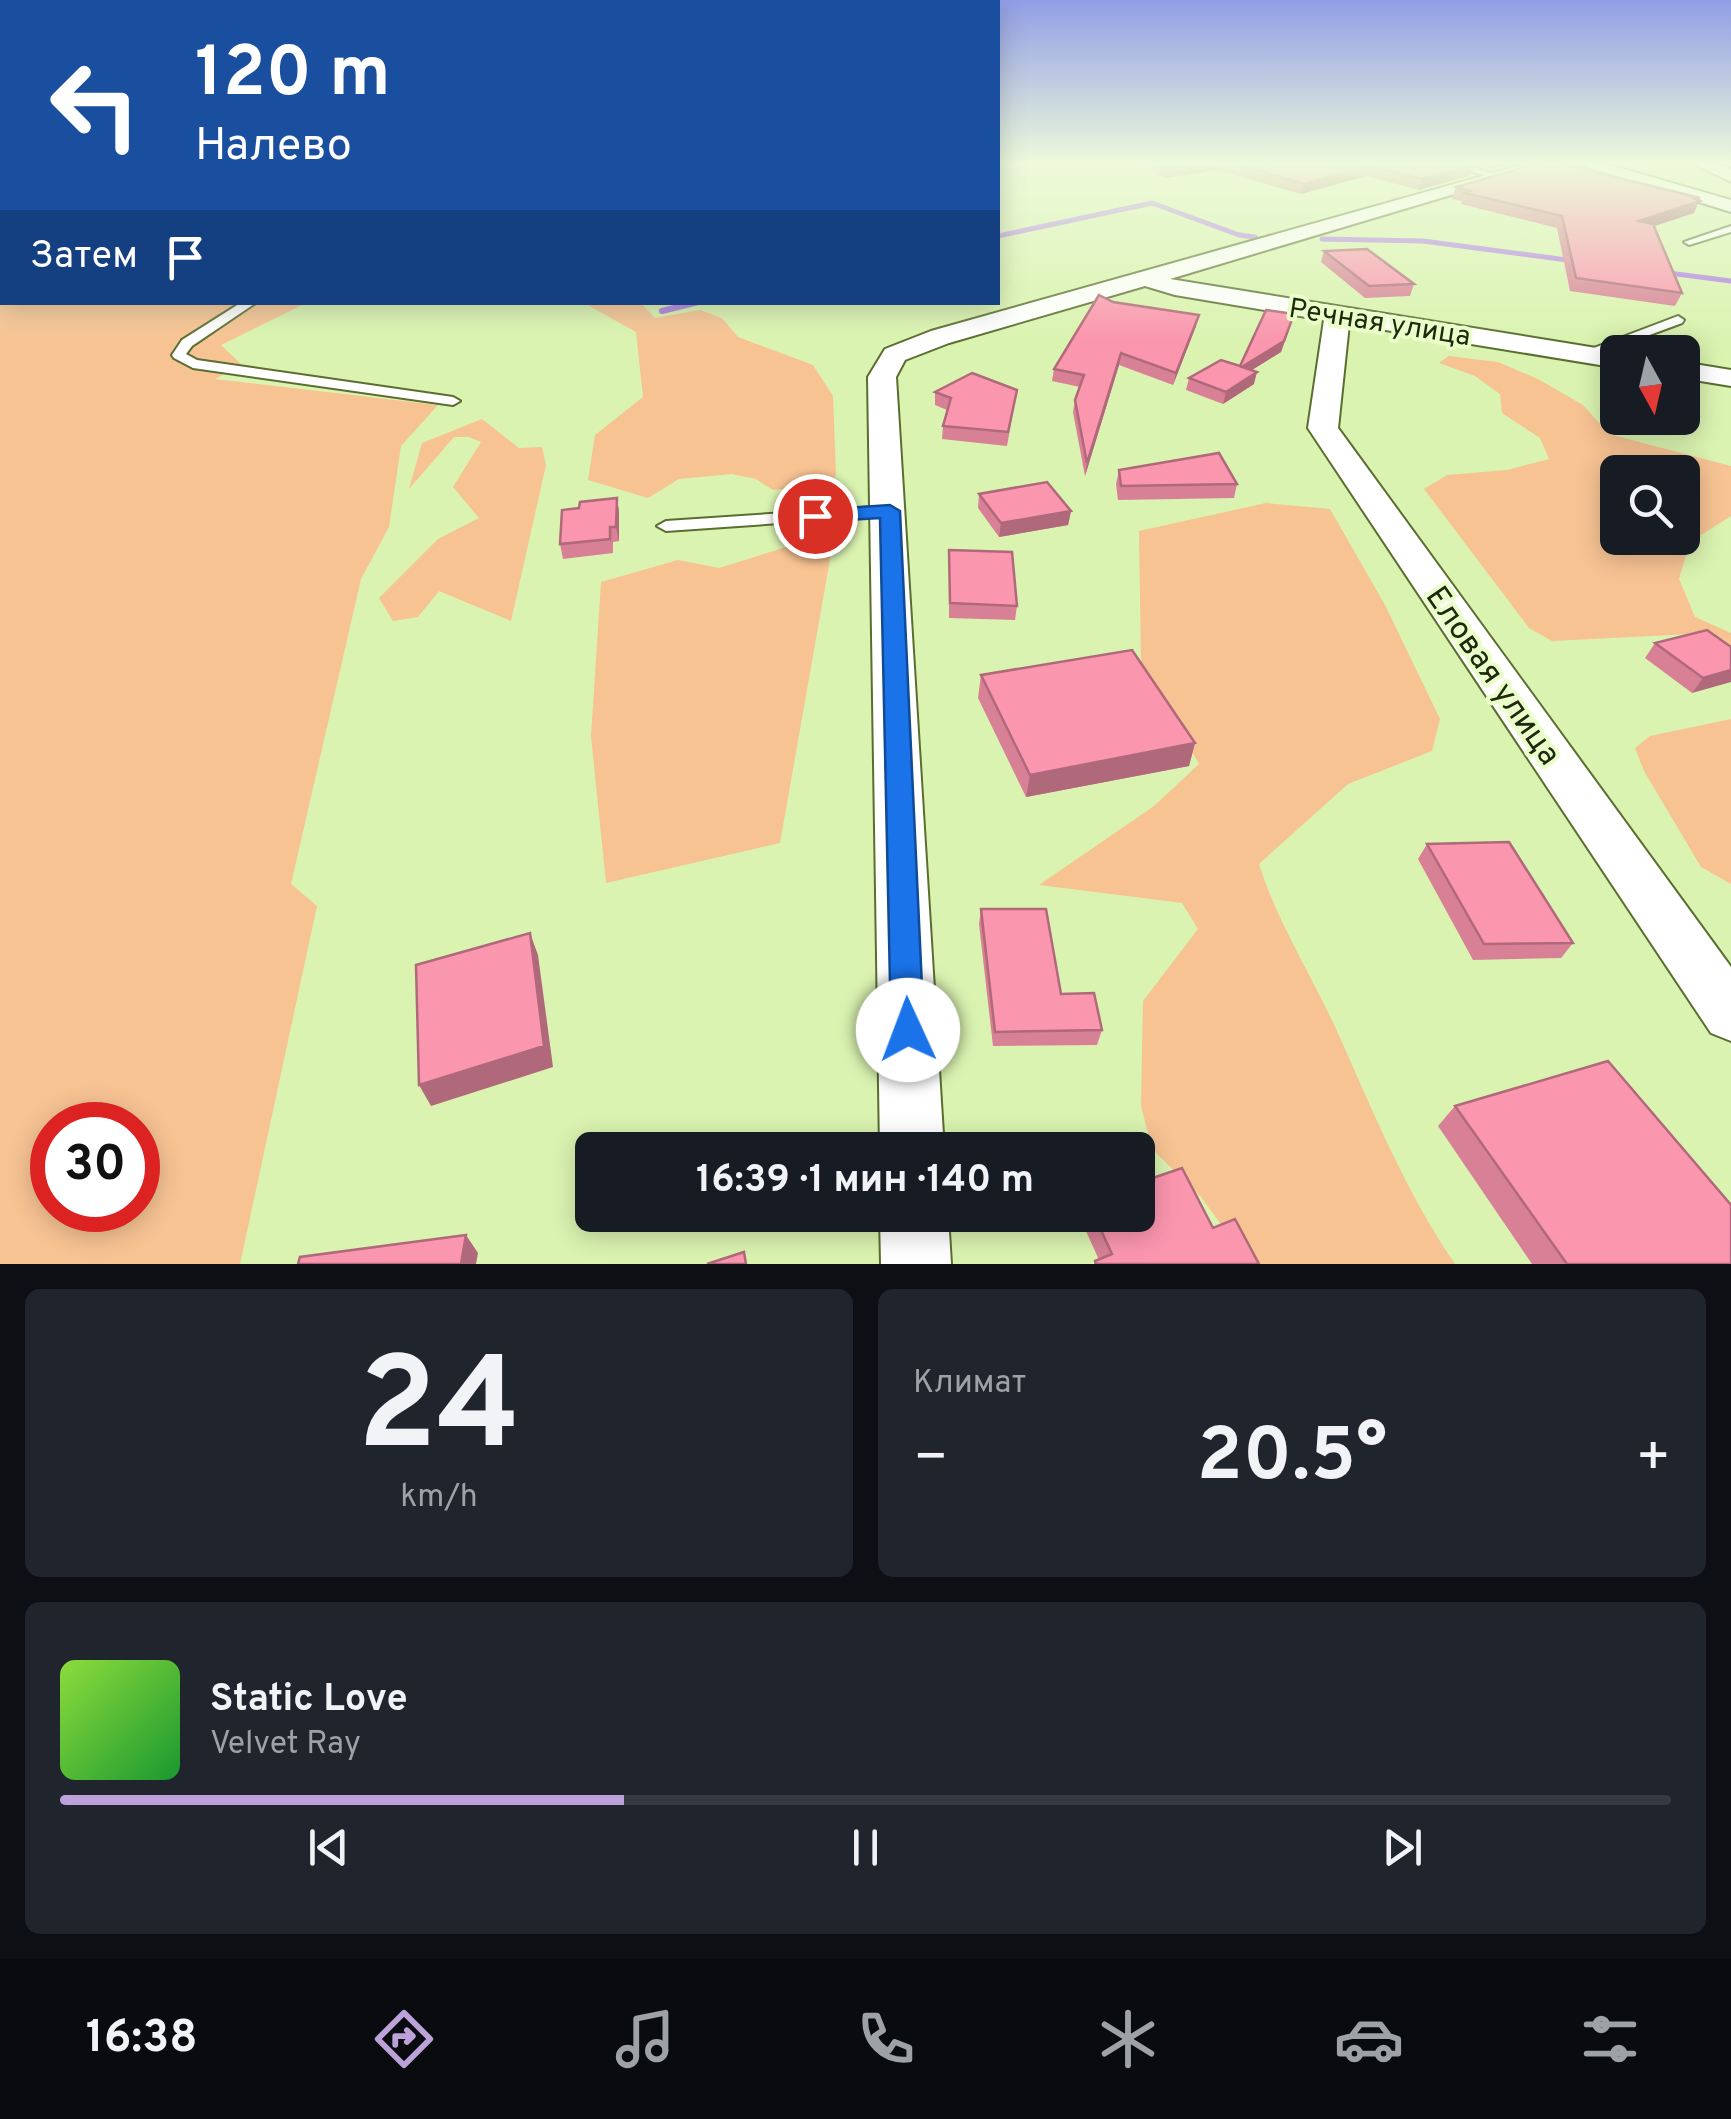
<!DOCTYPE html>
<html lang="ru">
<head>
<meta charset="utf-8">
<style>
	:root { --surface:#171b24; --page:#20242c; --text:#f1f3f6; --muted:#9ea1a6; --line:#363941; --accent:#bca2d8 }
	body { margin:0; font-family:Overpass,sans-serif; background:var(--page); color:var(--text); height:100vh; display:flex; flex-direction:column; font-size:38px; white-space:nowrap }
	* { box-sizing:border-box; margin:0 }
	p { font-size:32px; color:var(--muted) }
	.icon { flex:none; width:55px; height:55px; fill:none; stroke:currentColor; stroke-width:2; stroke-linecap:round; stroke-linejoin:round }
	.map { position:relative; height:1264px; overflow:hidden }
	.drawer { display:flex; flex-direction:column; gap:25px; padding:25px; background:#0d0f14; flex:1 }
	.drawer>* { flex:none }
	.banner { position:absolute; left:0px; top:0px; width:1000px; height:305px; box-shadow:0 5px 25px #0003; background:#1a4fa0; color:#fff; overflow:hidden }
	.needle { width:65px; rotate:172deg }
	.buttons { position:absolute; left:1600px; top:335px; display:grid; gap:20px }
	.buttons a { display:grid; place-items:center; width:100px; height:100px; border-radius:15px; background:var(--surface); box-shadow:0 5px 25px #0003; font-size:50px }
	.speed { position:absolute; left:30px; top:1102px; display:flex; gap:20px; font-size:50px; font-weight:700; text-align:center }
	.speed>* { display:grid; place-content:center; width:130px; height:130px; border-radius:50%; background:var(--surface); box-shadow:0 5px 25px #0003; line-height:1 }
	.speed .limit { border:15px solid #d22; background:#fff; color:#111 }
	.pin { position:absolute; display:grid; place-items:center; width:85px; height:85px; color:#fff; margin:-42px; border:5px solid #fff; border-radius:50%; box-shadow:0 2px 10px #0007 }
	.me { position:absolute; width:110px; margin:-55px; rotate:358deg; stroke-linejoin:round; filter:drop-shadow(0 0 8px #0008) }
	.turn { display:flex; align-items:center; gap:35px; height:210px; padding:0 30px; font-size:45px }
	.turn .icon { width:130px; height:130px; stroke-width:2.5 }
	.turn b { display:block; font-size:70px; line-height:85px }
	.then { display:flex; align-items:center; height:95px; padding:0 30px; background:#0003; gap:20px; font-size:38px }
	.big { font-size:75px; font-weight:700; line-height:1.1 }
	.drawer .card { flex:1; display:flex; flex-direction:column; justify-content:center; gap:15px; min-width:0; padding:0 35px; border-radius:15px; background:var(--page) }
	.drawer .dial { align-items:center; gap:0 }
	.dial b { font-size:130px; line-height:1 }
	.song { display:flex; align-items:center; gap:30px }
	.cover { width:120px; height:120px; border-radius:15px; background:linear-gradient(135deg,hsl(90 70% 55%),hsl(130 70% 35%)) }
	.played { height:10px; border-radius:5px; background:linear-gradient(90deg,var(--accent) 35%,var(--line) 35%) }
	.keys { display:flex; justify-content:space-around; direction:ltr }
	.heat { display:flex; justify-content:space-between; align-items:center; font-size:55px; direction:ltr }
	.drawer .tiles { flex:1; display:grid; gap:25px; grid-template-columns:1fr 1fr }
	.card:last-child { grid-column:span 2 }
	.trip { position:absolute; left:575px; top:1132px; width:580px; height:100px; border-radius:15px; background:var(--surface); box-shadow:0 5px 25px #0003; font-weight:700; line-height:100px; text-align:center }
	.tabs { display:flex; height:160px; justify-content:space-around; align-items:center; background:#090b0e; color:var(--muted) }
	.tabs .icon { width:70px; height:70px }
	.tabs .on { color:var(--accent) }
	.tabs b { font-size:45px; color:var(--text) }
	.map>svg:first-child { display:block }
	.green { fill:#f7c393; fill-rule:evenodd }
	.lines { fill:none; stroke-linecap:round; stroke-linejoin:round }
	.stream-far1 { stroke:#ae7de4; stroke-width:5 }
	.stream { stroke:#ae7de4; stroke-width:6 }
	.service-casing { stroke:#5a6e30; stroke-width:4 }
	.minor-casing { stroke:#5a6e30; stroke-width:4 }
	.service { fill:#fff; fill-rule:evenodd }
	.minor { fill:#fff; fill-rule:evenodd }
	.wall { fill:#d88196 }
	.shaded-wall { fill:#b0697a }
	.building { fill:#fb96af; stroke:#b0697a; stroke-width:2.5 }
	.route { fill:#1a73e8; stroke:#114b97; stroke-width:2.5 }
	.labels { text-anchor:middle; stroke-width:8; stroke-linejoin:round; paint-order:stroke }
	.far-street-label { font-size:28px; fill:#20290f; stroke:#eafec9 }
	.street-label { font-size:32px; fill:#20290f; stroke:#eafec9 }
</style>
</head>
<body>
<div class="map">
<svg width="1731" height="1264" viewBox="0 0 1731 1264">
	<rect width="100%" height="100%" fill="#daf3b0"/>
	<path class="green" d="M 14,302 L 306,303 L 221,345 L 242,365 L 215,379 L 438,405 L 401,446 L 389,527 L 361,579 L 291,884 L 317,906 L 240,1264 L 0,1264 L 0,305 ZM 52,1125 L 138,1125 L 138,1210 L 52,1210 Z
		M 584,303 L 641,303 L 655,318 L 700,310 L 722,318 L 738,337 L 813,365 L 833,396 L 836,475 L 831,484 L 773,490 L 756,479 L 732,474 L 679,479 L 648,498 L 588,480 L 595,435 L 643,397 L 636,332 Z
		M 1449,356 L 1498,362 L 1538,379 L 1583,405 L 1609,434 L 1731,466 L 1731,516 L 1690,542 L 1679,579 L 1695,617 L 1731,633 L 1731,661 L 1691,634 L 1552,641 L 1529,628 L 1424,489 L 1447,475 L 1507,470 L 1549,459 L 1540,438 L 1502,413 L 1500,394 L 1475,376 L 1439,363 ZM 1618,472 L 1682,472 L 1682,538 L 1618,538 Z
		M 482,419 L 519,448 L 542,447 L 546,465 L 511,621 L 439,591 L 418,617 L 393,621 L 379,598 L 438,539 L 479,518 L 453,487 L 481,442 L 469,437 L 454,437 L 409,489 L 422,443 Z
		M 1266,503 L 1330,509 L 1385,605 L 1440,719 L 1432,751 L 1348,784 L 1259,864 C 1278,924 1311,974 1337,1031 C 1373,1111 1405,1191 1455,1264 L 1250,1264 L 1201,1197 L 1152,1149 L 1141,1106 L 1143,1001 L 1198,929 L 1182,903 L 1039,885 L 1154,806 L 1199,764 L 1141,664 L 1139,531 Z
		M 812,539 L 832,548 L 780,843 L 606,883 L 591,736 L 601,582 L 678,560 L 719,568 Z
		M 1731,719 L 1731,884 L 1701,867 L 1644,771 L 1635,748 L 1650,736 Z"/>
	<g class="lines">
		<path class="stream-far1" d="M 998,236 L 1152,203 L 1239,235 L 1255,237
			M 1322,239 L 1423,241 L 1575,261
			M 1661,272 L 1731,281"/>
		<path class="stream" d="M 662,311 L 698,302"/>
		<g class="service-casing">
			<path id="service" d="M 1442,163 L 1457,163 L 1501,176 L 1496,179 Z
				M 1731,226 L 1731,232 L 1689,245 L 1684,242 Z
				M 242,302 L 257,302 L 192,346 L 186,354 L 197,360 L 453,397 L 460,401 L 453,405 L 193,368 L 174,358 L 172,355 L 182,340 Z
				M 1678,316 L 1684,320 L 1682,323 L 1590,357 L 1578,354 Z
				M 890,506 L 899,511 L 896,515 L 666,531 L 657,526 L 666,521 Z"/>
		</g>
		<g class="minor-casing">
			<path id="minor" d="M 1529,163 L 1558,163 L 1170,279 L 1621,352 L 1618,352 L 1618,368 L 1349,324 L 1338,428 L 1731,967 L 1731,1041 L 1711,1033 L 1308,428 L 1324,320 L 1175,295 L 1145,286 L 949,343 L 905,360 L 896,377 L 944,1150 L 880,1150 L 868,377 L 885,349 L 931,331 Z
				M 1574,163 L 1603,163 L 1731,200 L 1731,212 Z
				M 1692,163 L 1716,163 L 1731,169 L 1731,182 Z
				M 1682,362 L 1731,370 L 1731,386 L 1682,378 Z
				M 880,1215 L 948,1215 L 951,1264 L 881,1264 Z"/>
		</g>
		<use href="#service" class="service"/>
		<use href="#minor" class="minor"/>
	</g>
	<path class="wall" d="M 1146,163 L 1468,163 L 1471,175 L 1419,190 L 1366,176 L 1301,194 L 1217,170 L 1166,178 L 1158,176 Z
		M 1470,163 L 1512,163 L 1492,169 Z
		M 1456,187 L 1700,198 L 1694,213 L 1654,226 L 1682,293 L 1675,306 L 1570,291 L 1557,228 L 1461,204 L 1462,201 L 1452,199 Z
		M 1324,251 L 1414,284 L 1410,296 L 1365,298 L 1321,262 Z
		M 1291,325 L 1281,352 L 1252,370 L 1254,384 L 1223,404 L 1186,390 L 1189,378 L 1240,366 Z
		M 1196,326 L 1173,385 L 1119,365 L 1085,476 L 1073,412 L 1075,400 L 1080,387 L 1052,381 L 1054,369 Z
		M 1017,390 L 1007,446 L 942,439 L 943,426 L 947,410 L 935,405 L 935,392 Z
		M 1119,470 L 1237,484 L 1234,498 L 1118,500 L 1116,484 Z
		M 979,494 L 1071,511 L 1068,525 L 999,537 L 978,508 Z
		M 617,498 L 619,512 L 619,541 L 613,542 L 613,553 L 563,559 L 560,544 L 579,508 Z
		M 949,550 L 1017,606 L 1015,620 L 949,618 Z
		M 1655,643 L 1731,647 L 1692,693 L 1645,658 Z
		M 981,675 L 1195,743 L 1189,766 L 1026,797 L 978,698 Z
		M 1427,844 L 1573,943 L 1561,958 L 1473,960 L 1418,859 Z
		M 981,909 L 1061,994 L 1102,1030 L 1097,1045 L 993,1046 L 979,924 Z
		M 1455,1106 L 1731,1264 L 1532,1264 L 1438,1126 Z
		M 1083,1215 L 1138,1215 L 1213,1228 L 1259,1264 L 1094,1264 L 1095,1261 L 1099,1260 L 1081,1220 Z"/>
	<path class="shaded-wall" d="M 1196,163 L 1218,163 L 1217,170 L 1166,178 L 1168,168 Z
		M 1495,163 L 1512,163 L 1492,169 Z
		M 1475,165 L 1471,175 L 1419,190 L 1422,179 Z
		M 1370,166 L 1366,176 L 1301,194 L 1304,184 Z
		M 1700,198 L 1694,213 L 1633,233 L 1639,221 Z
		M 1294,314 L 1281,352 L 1239,378 L 1242,367 Z
		M 1199,315 L 1196,326 L 1173,385 L 1176,373 Z
		M 1121,353 L 1119,365 L 1085,476 L 1087,463 Z
		M 1257,372 L 1254,384 L 1223,404 L 1226,392 Z
		M 617,498 L 619,512 L 619,541 L 616,527 Z
		M 1071,511 L 1068,525 L 999,537 L 1001,523 Z
		M 1731,670 L 1731,682 L 1692,693 L 1703,678 Z
		M 1195,743 L 1189,766 L 1026,797 L 1030,775 Z
		M 530,933 L 538,955 L 553,1067 L 431,1106 L 419,1085 Z
		M 466,1235 L 478,1253 L 476,1264 L 461,1264 Z"/>
	<path class="building" d="M 1158,163 L 1196,163 L 1168,168 Z
		M 1233,163 L 1468,163 L 1475,165 L 1422,179 L 1370,166 L 1304,184 Z
		M 1539,163 L 1558,163 L 1700,198 L 1695,199 L 1700,201 L 1639,221 L 1653,224 L 1682,293 L 1576,278 L 1562,216 L 1465,193 L 1470,191 L 1456,187 Z
		M 1367,249 L 1414,284 L 1369,286 L 1324,251 Z
		M 1099,295 L 1113,302 L 1199,315 L 1176,373 L 1121,353 L 1087,463 L 1075,400 L 1084,375 L 1054,369 Z
		M 1266,310 L 1294,314 L 1284,341 L 1242,367 L 1257,372 L 1226,392 L 1189,378 L 1221,360 L 1240,366 Z
		M 972,373 L 1017,390 L 1008,432 L 943,426 L 951,398 L 935,392 Z
		M 1219,453 L 1237,484 L 1121,486 L 1119,470 Z
		M 1047,482 L 1071,511 L 1001,523 L 979,494 Z
		M 617,498 L 616,527 L 610,527 L 610,539 L 560,544 L 562,510 L 579,508 L 580,502 Z
		M 949,550 L 1012,552 L 1017,606 L 950,603 Z
		M 1707,630 L 1731,647 L 1731,670 L 1703,678 L 1655,643 Z
		M 1132,650 L 1195,743 L 1030,775 L 981,675 Z
		M 1509,842 L 1573,943 L 1484,944 L 1427,844 Z
		M 981,909 L 1046,909 L 1061,994 L 1094,993 L 1102,1030 L 995,1032 Z
		M 530,933 L 544,1046 L 419,1085 L 416,965 Z
		M 1608,1061 L 1731,1205 L 1731,1264 L 1567,1264 L 1455,1106 Z
		M 1182,1168 L 1213,1228 L 1235,1219 L 1259,1264 L 1096,1264 L 1095,1261 L 1112,1254 L 1094,1215 L 1138,1215 L 1138,1183 Z
		M 466,1235 L 461,1264 L 298,1264 L 300,1257 Z
		M 744,1252 L 746,1264 L 707,1264 Z"/>
	<linearGradient id="sky" x2="0" y2="1"><stop stop-color="#919ee6"/><stop offset="0.48" stop-color="#eefadb"/><stop offset="1" stop-color="#eefadb" stop-opacity="0"/></linearGradient>
	<rect width="1731" height="340" fill="url(#sky)"/>
	<path class="route" d="M 890,505 L 900,511 L 924,1030 L 919,1041 L 908,1046 L 896,1041 L 891,1030 L 880,518 L 815,522 L 805,516 L 815,510 Z"/>
	<g class="labels">
		<g class="far-street-label">
			<text transform="translate(1380 321) rotate(9)" y="10">Речная улица</text>
		</g>
		<g class="street-label">
			<text transform="translate(1494 675) rotate(55)" y="11">Еловая улица</text>
		</g>
	</g>
</svg>
<div class="buttons">
<a><svg class="needle" viewBox="-14 -14 28 28"><path d="M0-13l5 13h-10z" fill="#e53935"/><path d="M0 13l5-13h-10z" fill="#9ea1a6"/></svg></a>
<a><svg class="icon" aria-label="search" viewBox="0 0 24 24"><circle cx="10" cy="10" r="6"/><path d="M15 15l6 6"/></svg></a>
</div>
<div class="speed"><div class="limit">30</div></div>
<div class="pin" style="left:815px;top:516px;background:#d93025"><svg class="icon" aria-label="arrive" viewBox="0 0 24 24"><path d="M6 21V4h12l-3 4 3 4H6"/></svg></div>
<svg class="me" style="left:908px;top:1030px" viewBox="-20 -20 40 40"><circle r="19" fill="#fff"/><path d="M0-13L10 11 0 6-10 11z" fill="#1a73e8"/></svg>
<div class="trip">16:39 · 1 мин · 140 m</div>
<div class="banner">
<div class="turn"><svg class="icon" aria-label="left" viewBox="0 0 24 24"><path d="M17 20v-9H6M10 6l-5 5 5 5"/></svg><div><b>120 m</b>Налево</div></div>
<div class="then">Затем<svg class="icon" aria-label="arrive" viewBox="0 0 24 24"><path d="M6 21V4h12l-3 4 3 4H6"/></svg></div>
</div>
</div>
<section class="drawer">
<div class="tiles">
<div class="card dial"><b>24</b><p>km/h</p></div>
<div class="card"><p>Климат</p>
<div class="heat"><a>−</a><b class="big">20.5°</b><a>+</a></div>
</div>
<div class="card">
<div class="song"><i class="cover"></i><div><b>Static Love</b><p>Velvet Ray</p></div></div>
<div class="played"></div>
<div class="keys"><svg class="icon" aria-label="previous" viewBox="0 0 24 24"><path d="M18 5L8 12l10 7zM5 5v14"/></svg><svg class="icon" aria-label="pause" viewBox="0 0 24 24"><path d="M8 5v14M16 5v14"/></svg><svg class="icon" aria-label="next" viewBox="0 0 24 24"><path d="M6 5l10 7-10 7zM19 5v14"/></svg></div>
</div>
</div>
</section>
<nav class="tabs">
<b>16:38</b>
<svg class="icon on" aria-label="directions" viewBox="0 0 24 24"><path d="M12 3l9 9-9 9-9-9zM9 14v-3h6M13 9l2 2-2 2"/></svg>
<svg class="icon" aria-label="music" viewBox="0 0 24 24"><path d="M9 18V5l10-2v13"/><circle cx="6" cy="18" r="3"/><circle cx="16" cy="16" r="3"/></svg>
<svg class="icon" aria-label="phone" viewBox="0 0 24 24"><path d="M5 4h4l2 5-3 2q2 4 5 5l2-3 5 2v4C11 20 4 13 5 4z"/></svg>
<svg class="icon" aria-label="climate" viewBox="0 0 24 24"><path d="M12 3v18M4 7l16 10M4 17L20 7"/></svg>
<svg class="icon" aria-label="car" viewBox="0 0 24 24"><path d="M5 17H2v-5l4-1 3-4h7l3 4 3 1v5h-3M9 17h6M6 11h13"/><circle cx="7" cy="17" r="2"/><circle cx="17" cy="17" r="2"/></svg>
<svg class="icon" aria-label="filters" viewBox="0 0 24 24"><path d="M4 7h16M4 17h16"/><circle cx="9" cy="7" r="2"/><circle cx="15" cy="17" r="2"/></svg>
</nav>
</body>
</html>
